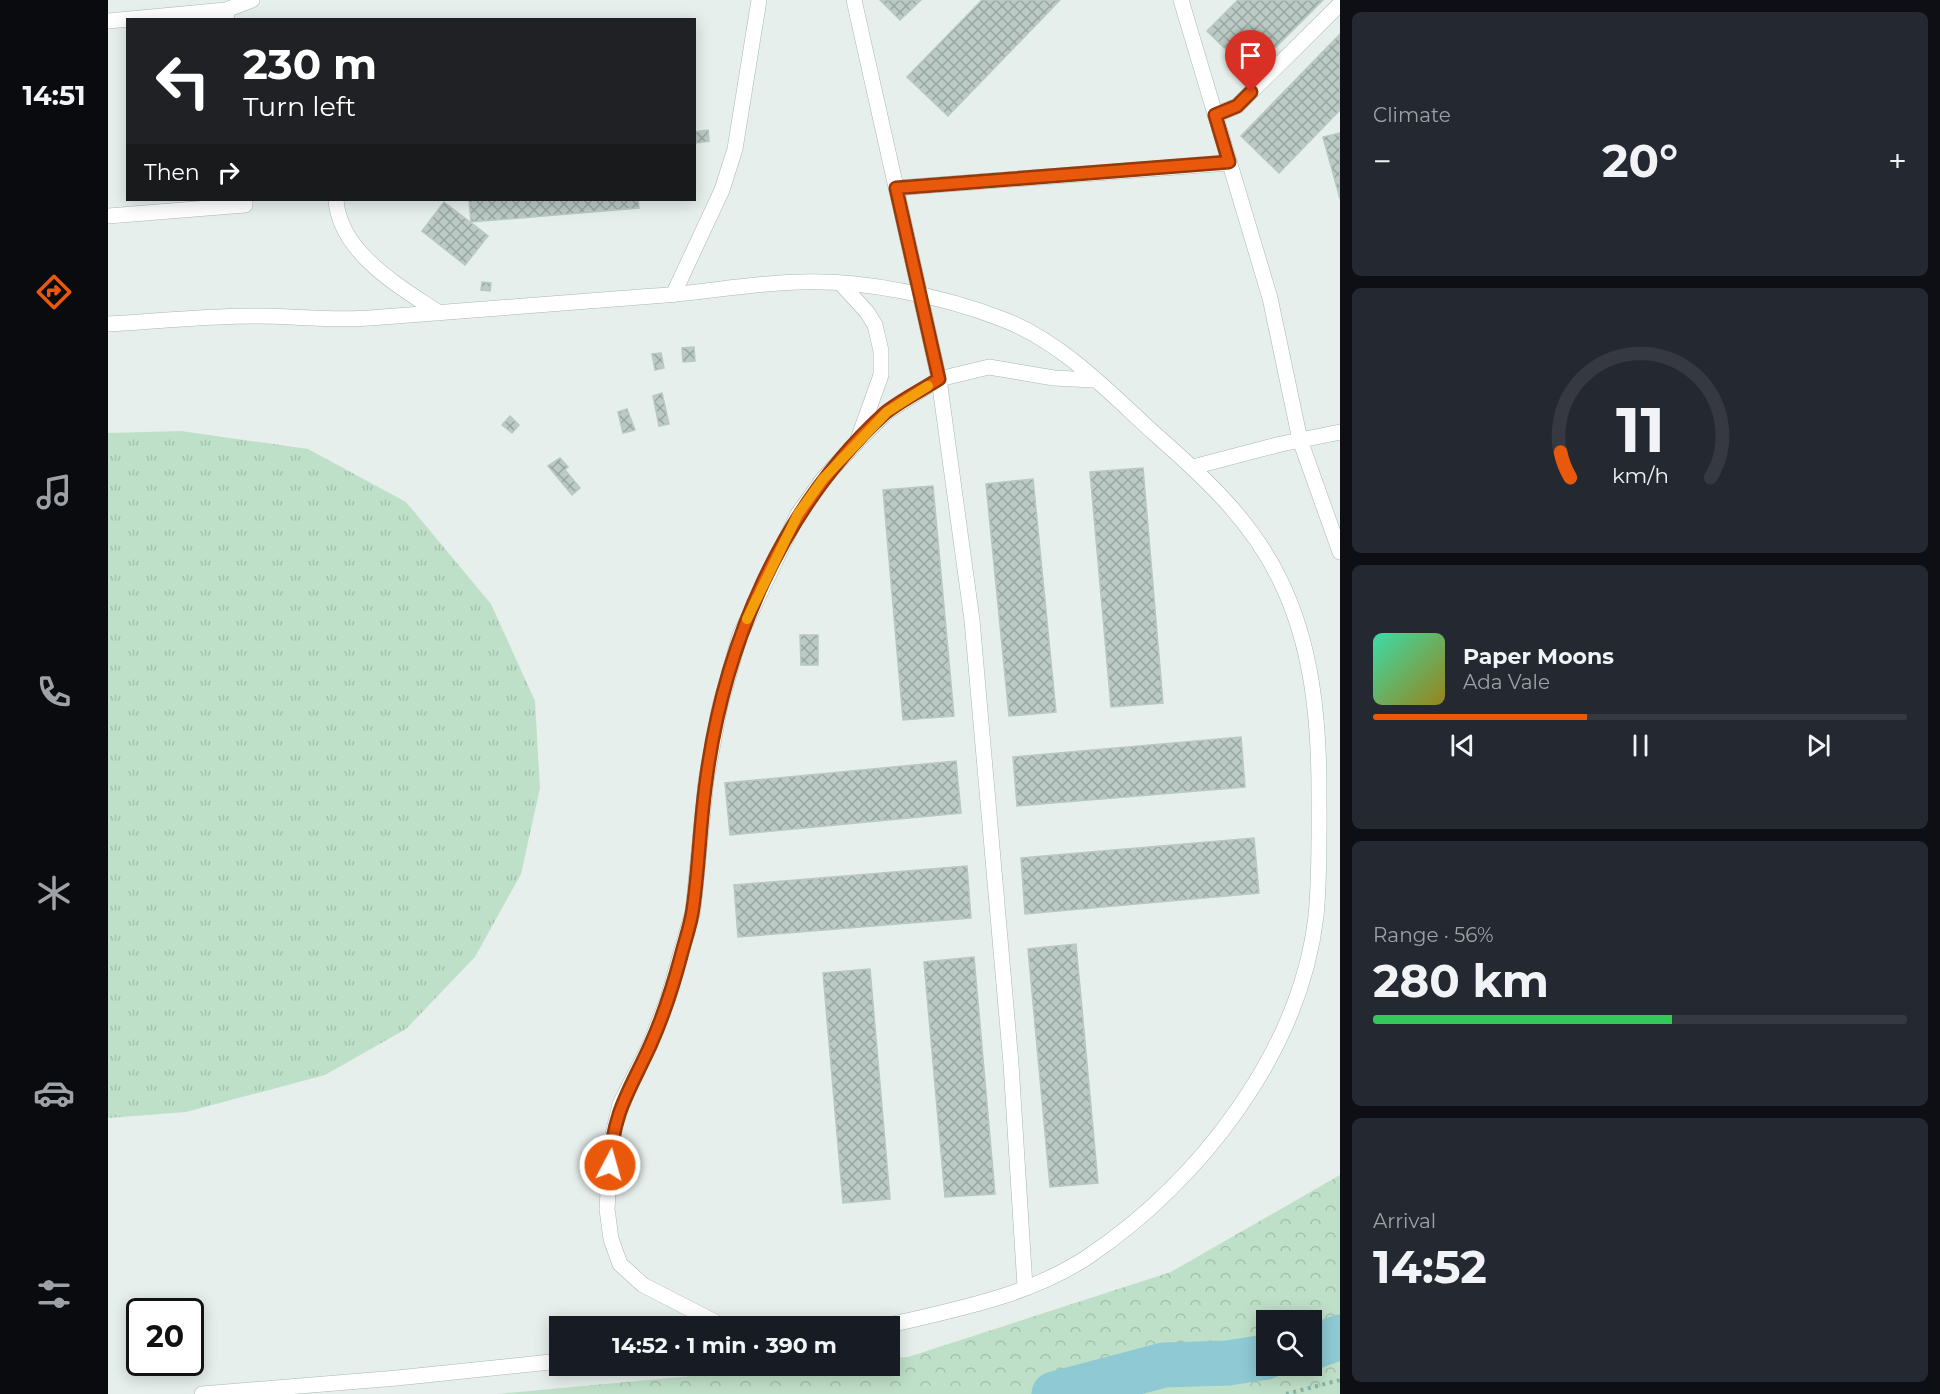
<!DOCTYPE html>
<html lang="en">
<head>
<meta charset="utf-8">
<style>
	:root { --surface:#171b24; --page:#242831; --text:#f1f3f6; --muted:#9ea1a6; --line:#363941; --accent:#ea580c }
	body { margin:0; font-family:Montserrat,sans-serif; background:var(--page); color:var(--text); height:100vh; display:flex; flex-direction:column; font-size:22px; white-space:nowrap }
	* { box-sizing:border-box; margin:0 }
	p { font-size:20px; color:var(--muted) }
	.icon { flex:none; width:33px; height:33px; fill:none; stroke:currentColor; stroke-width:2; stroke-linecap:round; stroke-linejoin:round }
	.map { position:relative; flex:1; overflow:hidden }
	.panel { display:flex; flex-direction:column; gap:12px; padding:12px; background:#0d0f14; width:600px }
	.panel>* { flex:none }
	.top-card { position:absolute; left:18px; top:18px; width:570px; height:183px; border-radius:0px; box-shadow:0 3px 15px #0003; background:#202124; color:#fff; overflow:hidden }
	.buttons { position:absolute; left:1148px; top:1310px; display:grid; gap:12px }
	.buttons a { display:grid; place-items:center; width:66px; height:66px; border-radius:0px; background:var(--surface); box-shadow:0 3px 15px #0003; font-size:30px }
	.speed { position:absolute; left:18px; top:1298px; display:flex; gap:12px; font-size:30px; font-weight:700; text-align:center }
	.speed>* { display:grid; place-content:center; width:78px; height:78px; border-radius:50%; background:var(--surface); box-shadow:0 3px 15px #0003; line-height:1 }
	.speed .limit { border:3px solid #111; border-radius:9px; background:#fff; color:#111 }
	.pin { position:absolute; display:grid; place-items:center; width:51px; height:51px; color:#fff; margin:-62px -26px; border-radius:50% 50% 50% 0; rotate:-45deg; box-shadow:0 0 6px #0007 }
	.pin .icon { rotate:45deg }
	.me { position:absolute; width:66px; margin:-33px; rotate:6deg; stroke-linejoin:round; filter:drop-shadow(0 0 4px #0008) }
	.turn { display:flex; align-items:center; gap:21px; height:126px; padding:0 18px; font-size:27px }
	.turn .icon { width:78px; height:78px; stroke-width:2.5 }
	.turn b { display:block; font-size:42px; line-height:51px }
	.then { display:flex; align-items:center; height:57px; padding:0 18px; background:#0003; gap:12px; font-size:22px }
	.big { font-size:45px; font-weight:700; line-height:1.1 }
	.panel .widget { flex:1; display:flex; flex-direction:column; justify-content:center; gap:9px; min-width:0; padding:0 21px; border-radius:9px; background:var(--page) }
	.panel .dial { align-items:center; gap:0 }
	.dial svg { height:156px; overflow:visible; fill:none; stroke:var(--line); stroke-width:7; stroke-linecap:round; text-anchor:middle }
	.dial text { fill:var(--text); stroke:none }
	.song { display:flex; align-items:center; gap:18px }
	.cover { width:72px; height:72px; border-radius:9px; background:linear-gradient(135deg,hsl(160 70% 55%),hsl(50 70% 35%)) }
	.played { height:6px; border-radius:3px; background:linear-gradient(90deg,var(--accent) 40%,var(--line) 40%) }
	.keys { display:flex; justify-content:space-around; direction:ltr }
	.heat { display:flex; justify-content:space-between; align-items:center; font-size:33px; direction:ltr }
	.charge { height:9px; border-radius:4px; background:linear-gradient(90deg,#34c759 56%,var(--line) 0) }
	.trip { position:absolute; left:441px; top:1316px; width:351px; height:60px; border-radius:0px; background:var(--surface); box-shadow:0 3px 15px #0003; font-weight:700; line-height:60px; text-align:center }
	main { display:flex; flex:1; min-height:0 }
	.dock { display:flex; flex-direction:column; width:108px; justify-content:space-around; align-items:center; background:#090b0e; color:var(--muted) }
	.dock .icon { width:42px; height:42px }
	.dock .selected { color:var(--accent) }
	.dock b { font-size:27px; color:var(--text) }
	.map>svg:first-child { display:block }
	.grass { fill:url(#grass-tufts) }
	.forest { fill:url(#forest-crowns); fill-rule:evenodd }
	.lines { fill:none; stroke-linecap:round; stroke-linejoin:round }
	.river { stroke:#8ec9d4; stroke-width:45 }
	.building { fill:url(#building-cross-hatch); stroke:#b8c9c2; stroke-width:1.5 }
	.service-casing { stroke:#a8b8b2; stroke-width:16 }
	.path { stroke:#86b3a5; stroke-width:4; stroke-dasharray:3 4.5; stroke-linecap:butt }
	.service { stroke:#fff; stroke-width:15 }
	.route-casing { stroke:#983908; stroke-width:15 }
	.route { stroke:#ea580c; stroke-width:10 }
	.slow { stroke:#f59e0b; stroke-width:10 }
</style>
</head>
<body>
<main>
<nav class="dock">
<b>14:51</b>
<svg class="icon selected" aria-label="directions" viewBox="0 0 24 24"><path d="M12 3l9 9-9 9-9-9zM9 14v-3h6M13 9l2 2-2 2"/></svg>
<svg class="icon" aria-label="music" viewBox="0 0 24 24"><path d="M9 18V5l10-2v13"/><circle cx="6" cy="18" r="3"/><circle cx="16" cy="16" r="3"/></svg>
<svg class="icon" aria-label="phone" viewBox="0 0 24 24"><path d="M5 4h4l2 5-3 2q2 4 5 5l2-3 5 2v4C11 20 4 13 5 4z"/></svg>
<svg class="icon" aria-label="climate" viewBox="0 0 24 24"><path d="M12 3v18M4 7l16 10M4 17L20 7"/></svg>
<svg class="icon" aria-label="car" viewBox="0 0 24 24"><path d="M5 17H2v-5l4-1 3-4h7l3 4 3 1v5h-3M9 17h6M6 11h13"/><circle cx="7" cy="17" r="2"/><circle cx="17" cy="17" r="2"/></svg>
<svg class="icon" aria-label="filters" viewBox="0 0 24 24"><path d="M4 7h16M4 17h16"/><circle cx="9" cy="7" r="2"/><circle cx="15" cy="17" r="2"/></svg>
</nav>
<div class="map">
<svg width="1232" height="1394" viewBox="0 0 1232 1394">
	<defs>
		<pattern id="grass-tufts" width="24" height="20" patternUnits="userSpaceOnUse" patternTransform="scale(1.5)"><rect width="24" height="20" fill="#bfe0c8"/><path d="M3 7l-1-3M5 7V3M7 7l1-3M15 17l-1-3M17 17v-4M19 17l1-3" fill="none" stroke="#a4c1ad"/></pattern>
		<pattern id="forest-crowns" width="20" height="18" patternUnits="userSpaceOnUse" patternTransform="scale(1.5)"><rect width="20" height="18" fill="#bfe0c8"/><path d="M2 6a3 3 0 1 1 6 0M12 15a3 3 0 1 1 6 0" fill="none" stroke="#a4c1ad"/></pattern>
		<pattern id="building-cross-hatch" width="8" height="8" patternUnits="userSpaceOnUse" patternTransform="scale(1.5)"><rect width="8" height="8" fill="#bbcac4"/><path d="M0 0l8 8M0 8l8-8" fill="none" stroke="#98a6a0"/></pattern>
	</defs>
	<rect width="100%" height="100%" fill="#e6efeb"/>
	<path class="grass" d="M 73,431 L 200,449 L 298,502 L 383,604 L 427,701 L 432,788 L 413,874 L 367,957 L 298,1029 L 217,1075 L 78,1112 L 0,1118 L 0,433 Z"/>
	<path class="forest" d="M 1232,1175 L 1232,1394 L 389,1394 L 702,1365 L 782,1365 L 782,1358 L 800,1357 L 1063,1272 ZM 1158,1320 L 1203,1320 L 1203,1365 L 1158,1365 Z"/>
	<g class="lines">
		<path class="river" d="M 1203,1348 L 1232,1337
			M 946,1394 L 1056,1365 L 1120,1363 L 1158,1357"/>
	</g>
	<path class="building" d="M 772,0 L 813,0 L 792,20 Z
		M 874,0 L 952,0 L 840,116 L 799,77 Z
		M 1130,0 L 1215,0 L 1142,73 L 1099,31 Z
		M 1232,34 L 1232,110 L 1171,173 L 1133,136 Z
		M 600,130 L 601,141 L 588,143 L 586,132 Z
		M 1232,133 L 1232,199 L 1215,137 Z
		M 361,200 L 530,200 L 531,208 L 363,222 Z
		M 336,202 L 380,236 L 357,265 L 314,231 Z
		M 374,282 L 383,283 L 382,291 L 373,290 Z
		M 586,347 L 587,361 L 575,362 L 574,348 Z
		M 553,353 L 556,368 L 547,370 L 544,354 Z
		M 554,393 L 561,424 L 551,426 L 545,396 Z
		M 519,409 L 527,430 L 515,433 L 510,412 Z
		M 402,416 L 411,425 L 404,433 L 394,425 Z
		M 452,458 L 460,467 L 457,470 L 472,488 L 464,495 L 440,466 Z
		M 1035,468 L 1055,703 L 1003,707 L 982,472 Z
		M 925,479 L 948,712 L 901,716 L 878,484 Z
		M 825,486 L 846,716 L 795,720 L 775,490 Z
		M 692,635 L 710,635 L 710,665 L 693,665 Z
		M 1133,737 L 1137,787 L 909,806 L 905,757 Z
		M 848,761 L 853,813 L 622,835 L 617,783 Z
		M 1146,838 L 1151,893 L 917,914 L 913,858 Z
		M 859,866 L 863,918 L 630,937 L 626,885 Z
		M 968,944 L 990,1183 L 942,1187 L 920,949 Z
		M 866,957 L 887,1194 L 837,1197 L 816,962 Z
		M 762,969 L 782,1199 L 735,1203 L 715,973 Z"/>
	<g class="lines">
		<g class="service-casing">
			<path id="service" d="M 746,0 L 831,379 L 864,620 L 903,1064 L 917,1287
				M 1073,0 L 1162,298 L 1192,440 L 1232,552
				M 118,10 L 144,0
				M 0,21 L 118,10 L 119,20
				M 1107,115 L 1129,106 L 1232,4
				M 788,188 L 1121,163
				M 228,200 C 232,253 291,286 331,313
				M 0,216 L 137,205 L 137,200
				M 565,295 L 614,190 L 627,149 L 651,0
				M 0,324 C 49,321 99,316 148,316 C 186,316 224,321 262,318 C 356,311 451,303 545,296 C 594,293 644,283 693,282 C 755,280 835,296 894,319 C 953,341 1001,392 1047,434 C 1096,477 1144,521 1172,580 C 1204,645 1211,719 1211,791 C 1211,832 1212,875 1208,916 C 1192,1052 1092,1181 981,1256 C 922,1296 845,1310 777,1326
				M 753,438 L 779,412 L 831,379 L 881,367 L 946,378 L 985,380
				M 1085,467 L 1173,444 L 1232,432
				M 615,1326 L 535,1285 L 512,1264 L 503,1239 L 499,1209 L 503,1143 L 512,1104 L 542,1045 L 560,998 L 585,911 L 598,781 L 612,706 L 632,635 L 690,514 L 715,479 L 749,442 L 773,375 L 773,351 L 767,325 L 759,312 L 734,285
				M 94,1394 L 289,1378 L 452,1361"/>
		</g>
		<path class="path" d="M 1178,1394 L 1232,1380"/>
		<use href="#service" class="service"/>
	</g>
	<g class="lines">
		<g class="route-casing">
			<path id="route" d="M 502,1165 C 505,1112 521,1092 542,1046 C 555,1017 565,986 573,956 C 577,940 583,924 585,908 C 591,866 592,823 598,781 C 616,644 674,507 777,413 C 793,400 814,390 831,379 L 788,188 L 1121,162 L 1107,115 L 1129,106 L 1143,92"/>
		</g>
		<use href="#route" class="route"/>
		<path class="slow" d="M 639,619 L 690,514 L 715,479 L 779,412 L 820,386"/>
	</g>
</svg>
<div class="buttons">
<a><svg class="icon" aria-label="search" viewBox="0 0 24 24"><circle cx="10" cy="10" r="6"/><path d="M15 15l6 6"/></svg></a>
</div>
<div class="speed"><div class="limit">20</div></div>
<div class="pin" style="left:1143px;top:92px;background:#d93025"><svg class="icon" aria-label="arrive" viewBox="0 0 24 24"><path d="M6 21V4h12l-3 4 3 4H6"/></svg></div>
<svg class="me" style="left:502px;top:1165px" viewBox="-20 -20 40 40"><circle r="17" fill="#ea580c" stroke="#fff" stroke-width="3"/><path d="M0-11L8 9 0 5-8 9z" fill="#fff"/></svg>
<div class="trip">14:52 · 1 min · 390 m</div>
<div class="top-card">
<div class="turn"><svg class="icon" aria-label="left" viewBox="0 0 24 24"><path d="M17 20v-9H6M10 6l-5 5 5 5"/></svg><div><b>230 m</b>Turn left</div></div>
<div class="then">Then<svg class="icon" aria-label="right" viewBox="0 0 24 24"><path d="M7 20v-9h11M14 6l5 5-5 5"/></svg></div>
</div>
</div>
<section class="panel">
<div class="widget"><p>Climate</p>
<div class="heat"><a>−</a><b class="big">20°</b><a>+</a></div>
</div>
<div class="widget dial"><svg viewBox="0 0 100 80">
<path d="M14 69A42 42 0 1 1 86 69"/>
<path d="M14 69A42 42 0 0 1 9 56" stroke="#ea580c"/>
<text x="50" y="56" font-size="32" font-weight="700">11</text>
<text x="50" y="72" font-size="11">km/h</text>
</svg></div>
<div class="widget">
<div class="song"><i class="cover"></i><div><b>Paper Moons</b><p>Ada Vale</p></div></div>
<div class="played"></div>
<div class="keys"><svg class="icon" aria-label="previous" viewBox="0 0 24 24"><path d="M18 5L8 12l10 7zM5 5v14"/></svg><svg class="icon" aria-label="pause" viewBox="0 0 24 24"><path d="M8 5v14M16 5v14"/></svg><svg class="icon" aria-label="next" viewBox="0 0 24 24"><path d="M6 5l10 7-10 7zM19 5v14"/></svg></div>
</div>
<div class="widget"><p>Range · 56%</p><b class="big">280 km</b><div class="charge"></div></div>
<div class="widget"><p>Arrival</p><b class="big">14:52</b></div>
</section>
</main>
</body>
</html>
